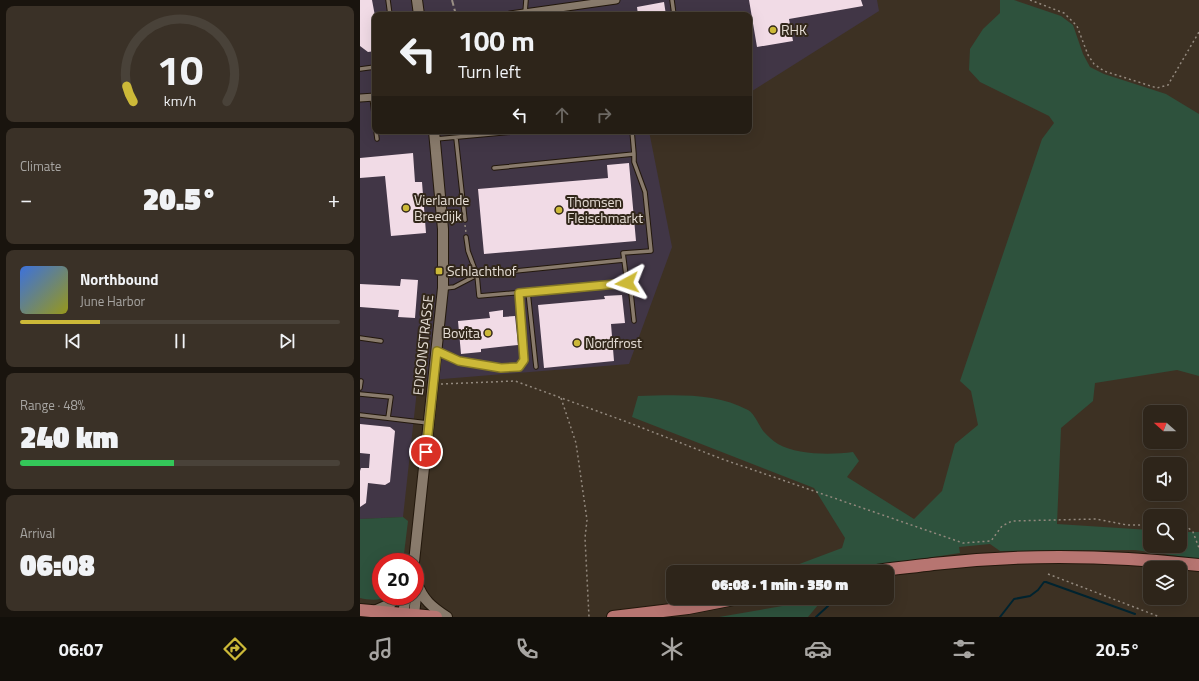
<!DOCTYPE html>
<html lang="en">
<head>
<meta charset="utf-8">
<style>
	:root { --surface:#2e251a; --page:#3a3127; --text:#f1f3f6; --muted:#a7a5a2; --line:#494239; --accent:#ccb938 }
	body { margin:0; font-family:"Titillium Web",sans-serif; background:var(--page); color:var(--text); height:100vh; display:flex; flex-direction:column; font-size:15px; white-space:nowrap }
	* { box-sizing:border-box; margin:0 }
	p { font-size:13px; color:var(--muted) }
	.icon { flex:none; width:22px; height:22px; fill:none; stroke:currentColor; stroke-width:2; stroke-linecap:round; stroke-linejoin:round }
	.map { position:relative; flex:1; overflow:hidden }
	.sheet { display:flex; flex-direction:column; gap:6px; padding:6px; background:#19140e; width:360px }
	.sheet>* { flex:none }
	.hud { position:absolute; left:12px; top:12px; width:380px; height:122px; border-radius:8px; box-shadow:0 4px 16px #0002,0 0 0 1px var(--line); background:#2e251a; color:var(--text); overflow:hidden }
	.needle { width:26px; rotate:291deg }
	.tools { position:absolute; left:783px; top:405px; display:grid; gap:8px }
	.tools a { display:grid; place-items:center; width:44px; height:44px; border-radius:8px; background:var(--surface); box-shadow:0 4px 16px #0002,0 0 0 1px var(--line); font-size:20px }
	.speed { position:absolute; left:12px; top:553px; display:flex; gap:8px; font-size:20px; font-weight:700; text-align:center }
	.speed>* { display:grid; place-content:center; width:52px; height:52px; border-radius:50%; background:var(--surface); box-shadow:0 4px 16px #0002,0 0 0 1px var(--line); line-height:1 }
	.speed .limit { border:6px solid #d22; background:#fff; color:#111 }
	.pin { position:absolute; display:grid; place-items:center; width:34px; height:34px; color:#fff; margin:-17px; border:2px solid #fff; border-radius:50%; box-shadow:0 1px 4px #0007 }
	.me { position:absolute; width:44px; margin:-22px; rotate:265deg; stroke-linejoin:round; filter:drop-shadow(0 0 3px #0008) }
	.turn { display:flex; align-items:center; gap:14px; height:84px; padding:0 20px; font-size:18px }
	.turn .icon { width:52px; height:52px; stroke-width:2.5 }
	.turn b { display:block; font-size:28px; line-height:34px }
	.lanes { display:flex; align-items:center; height:38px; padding:0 20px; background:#0003; justify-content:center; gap:20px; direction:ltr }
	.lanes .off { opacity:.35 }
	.big { font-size:30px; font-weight:800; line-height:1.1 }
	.sheet .widget { flex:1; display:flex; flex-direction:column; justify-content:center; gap:6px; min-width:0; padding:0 14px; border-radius:8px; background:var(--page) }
	.sheet .dial { align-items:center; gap:0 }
	.dial svg { height:104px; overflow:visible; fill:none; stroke:var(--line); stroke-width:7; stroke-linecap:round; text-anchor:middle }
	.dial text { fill:var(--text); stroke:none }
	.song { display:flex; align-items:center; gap:12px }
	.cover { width:48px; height:48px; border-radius:6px; background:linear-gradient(135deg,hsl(220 70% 55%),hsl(60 70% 35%)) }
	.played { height:4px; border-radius:2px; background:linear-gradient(90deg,var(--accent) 25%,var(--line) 25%) }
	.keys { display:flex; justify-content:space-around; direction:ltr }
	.heat { display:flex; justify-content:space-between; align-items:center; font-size:22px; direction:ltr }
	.charge { height:6px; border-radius:3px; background:linear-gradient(90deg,#34c759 48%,var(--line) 0) }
	.trip { position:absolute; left:306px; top:565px; width:228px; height:40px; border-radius:8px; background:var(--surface); box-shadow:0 4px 16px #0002,0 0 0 1px var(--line); font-weight:800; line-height:40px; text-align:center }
	.menu { display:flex; height:64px; justify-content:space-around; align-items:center; background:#120f0a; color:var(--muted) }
	.menu .icon { width:28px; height:28px }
	.menu .active { color:var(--accent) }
	.menu b { font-size:18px; color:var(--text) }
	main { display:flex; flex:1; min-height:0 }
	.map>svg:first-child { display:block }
	.industrial { fill:#413646 }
	.green { fill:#2e523d }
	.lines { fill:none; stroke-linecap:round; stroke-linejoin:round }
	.stream { stroke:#00232f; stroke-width:2 }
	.building { fill:#f1dbe6 }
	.lane-casing { stroke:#23180c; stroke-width:5.5 }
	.street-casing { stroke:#23180c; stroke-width:9 }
	.secondary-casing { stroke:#23180c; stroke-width:12 }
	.primary-casing { stroke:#23180c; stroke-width:14 }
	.path { stroke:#93897e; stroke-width:1.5; stroke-dasharray:2 3; stroke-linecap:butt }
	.lane { stroke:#897b6c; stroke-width:3.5 }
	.street { stroke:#897b6c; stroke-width:7 }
	.secondary { stroke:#897b6c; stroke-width:10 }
	.primary { stroke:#b77571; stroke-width:12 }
	.rail { stroke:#9a9086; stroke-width:2; stroke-dasharray:6 3; stroke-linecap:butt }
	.route-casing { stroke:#857824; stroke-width:10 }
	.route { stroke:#ccb938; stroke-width:7 }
	.poi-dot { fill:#ccb938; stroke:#32271a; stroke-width:1.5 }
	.labels { text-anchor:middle; stroke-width:4; stroke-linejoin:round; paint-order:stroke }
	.poi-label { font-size:14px; fill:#e5ddd5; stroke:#32271a; text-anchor:start }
	.street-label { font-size:14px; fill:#e5ddd5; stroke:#32271a }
</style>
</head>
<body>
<main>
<section class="sheet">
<div class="widget dial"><svg viewBox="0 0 100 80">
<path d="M14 69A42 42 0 1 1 86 69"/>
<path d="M14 69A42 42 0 0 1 9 57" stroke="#ccb938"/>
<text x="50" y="56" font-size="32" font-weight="700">10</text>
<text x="50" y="72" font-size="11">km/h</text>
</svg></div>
<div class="widget"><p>Climate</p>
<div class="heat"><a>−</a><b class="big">20.5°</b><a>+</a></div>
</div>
<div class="widget">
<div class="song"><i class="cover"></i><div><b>Northbound</b><p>June Harbor</p></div></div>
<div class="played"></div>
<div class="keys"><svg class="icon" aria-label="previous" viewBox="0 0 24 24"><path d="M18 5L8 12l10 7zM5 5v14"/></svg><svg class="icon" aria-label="pause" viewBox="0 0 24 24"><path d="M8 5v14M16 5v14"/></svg><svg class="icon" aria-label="next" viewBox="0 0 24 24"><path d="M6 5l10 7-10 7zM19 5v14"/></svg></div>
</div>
<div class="widget"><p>Range · 48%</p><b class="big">240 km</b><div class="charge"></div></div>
<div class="widget"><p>Arrival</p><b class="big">06:08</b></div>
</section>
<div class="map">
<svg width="839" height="617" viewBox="0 0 839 617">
	<rect width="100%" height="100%" fill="#3d3123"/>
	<path class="industrial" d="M 0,0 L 517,0 L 519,11 L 389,93 L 389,15 L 15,15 L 15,131 L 289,131 L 312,247 L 269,364 L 58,381 L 43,517 L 0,519 Z"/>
	<path class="green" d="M 640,0 L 654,0 L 701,16 L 713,25 L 723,54 L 730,67 L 744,74 L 806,94 L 839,114 L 839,376 L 817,370 L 735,383 L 733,401 L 701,428 L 697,524 L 790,530 L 790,546 L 820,546 L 820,532 L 839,532 L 839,559 L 775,550 L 640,551 L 630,544 L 599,547 L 600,553 L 476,572 L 418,572 L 482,548 L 485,538 L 454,488 L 272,417 L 278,396 C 314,395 355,392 388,410 C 395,414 399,426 404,432 C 408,436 413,441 418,444 C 437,455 471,455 493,452 L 499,461 L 487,477 L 554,519 L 582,491 L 595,444 L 618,425 L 611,391 L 600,381 L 682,139 L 694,123 L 689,116 L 620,82 L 609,70 L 610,49 L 623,29 L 640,13 Z
		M 43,517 L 48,521 L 43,562 L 21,562 L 21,596 L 28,596 C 20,601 9,600 0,598 L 0,519 Z
		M 463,599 L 448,617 L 359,617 Z"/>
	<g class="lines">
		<path class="stream" d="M 456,617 L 468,606
			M 640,617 L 654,599 L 670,596 L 678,590 L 684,582 L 686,582 L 775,614"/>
	</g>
	<path class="building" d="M 0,0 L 12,0 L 15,16 L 15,51 L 8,52 L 0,46 Z
		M 389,0 L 501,0 L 503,6 L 429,19 L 433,41 L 397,47 Z
		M 304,2 L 306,15 L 278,15 L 277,7 Z
		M 53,153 L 55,182 L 62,182 L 66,233 L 31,236 L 25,176 L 0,178 L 0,158 Z
		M 269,163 L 276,241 L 124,254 L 118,189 L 248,178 L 247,165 Z
		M 41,279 L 58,280 L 55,318 L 38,317 L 39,310 L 0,307 L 0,284 L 40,286 Z
		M 262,295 L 265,323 L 251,324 L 254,361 L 184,368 L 178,305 L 245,299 L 244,296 Z
		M 143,310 L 143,317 L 155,316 L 158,345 L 121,349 L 121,352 L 101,354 L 98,321 L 130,318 L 129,312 Z
		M 0,424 L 30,427 L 35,431 L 30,482 L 25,485 L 8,483 L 6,503 L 0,507 L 0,471 L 1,468 L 9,468 L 10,454 L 0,453 Z"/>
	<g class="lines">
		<g class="lane-casing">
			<path id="lane" d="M 28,0 L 30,15
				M 312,0 L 314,15
				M 165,13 L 166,0
				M 0,69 L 15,67
				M 12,97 L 15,122
				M 16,131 L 17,139
				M 272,131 L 274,154
				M 96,138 L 105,220
				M 76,139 L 164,131
				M 106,237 L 108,251 L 117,275 L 119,296 L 267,283 L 264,260
				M 267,283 L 271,293 L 274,321
				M 85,288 L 94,287 L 117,275 L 264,260 L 263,253 L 291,251 L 285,192 L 274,162 L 274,154 L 134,168
				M 168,292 L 176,367
				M 0,338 L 21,341
				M 78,351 L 99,361 L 141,368 L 159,367 L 164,360 L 159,293
				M 0,388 L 1,381
				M 0,394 L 31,397 L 28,418
				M 0,415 L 68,423"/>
		</g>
		<g class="street-casing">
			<path id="street" d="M 150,15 L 256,0
				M 0,98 L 15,97"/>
		</g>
		<g class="secondary-casing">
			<path id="secondary" d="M 57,0 L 59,15
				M 54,562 L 83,288 L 83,229 L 74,131
				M 57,583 C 63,600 72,607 87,617
				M 14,611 L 30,604 L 39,596
				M 43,614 L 46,596
				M 54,615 L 57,587"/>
		</g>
		<g class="primary-casing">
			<path id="primary" d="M 512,572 C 532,568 553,567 573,564 C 662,554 750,555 839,565
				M 0,610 L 76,617
				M 253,617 L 328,608 L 379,598"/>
		</g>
		<path class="path" d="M 670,0 L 704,13 L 717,26 L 728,55 L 734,64 L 744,71 L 797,88 L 808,85 L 839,32
			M 105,225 L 106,233
			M 81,384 L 155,381 L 267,422 L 362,459 L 603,543 L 631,541 L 642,526 L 652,521 L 736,519 L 767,525 L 790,525
			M 201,398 L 216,443 L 227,520 L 225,538 L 229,617
			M 820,525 L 825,525 L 833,532 L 839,548
			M 688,574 L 800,617
			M 385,605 L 421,598"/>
		<use href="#lane" class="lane"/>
		<use href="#street" class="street"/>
		<use href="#secondary" class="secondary"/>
		<use href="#primary" class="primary"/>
		<path class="rail" d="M 92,0 L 96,15"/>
	</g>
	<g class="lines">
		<g class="route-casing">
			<path id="route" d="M 66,452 L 77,351 L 99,361 L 141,368 L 159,367 L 164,360 L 159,293 L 267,283"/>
		</g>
		<use href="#route" class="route"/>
	</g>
	<g class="poi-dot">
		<circle cx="413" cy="30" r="4"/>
		<circle cx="46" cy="208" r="4"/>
		<circle cx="199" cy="210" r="4"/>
		<rect x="75" y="267" width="8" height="8" rx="2"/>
		<circle cx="128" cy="333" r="4"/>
		<circle cx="217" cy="343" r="4"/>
	</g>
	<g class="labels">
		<g class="poi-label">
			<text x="421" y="35">RHK</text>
			<text x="54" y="205">Vierlande<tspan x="54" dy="16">Breedijk</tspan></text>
			<text x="207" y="207">Thomsen<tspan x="207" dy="16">Fleischmarkt</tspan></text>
			<text x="87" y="276">Schlachthof</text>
			<text x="120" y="338" text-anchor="end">Bovita</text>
			<text x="225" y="348">Nordfrost</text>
		</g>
		<g class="street-label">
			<text transform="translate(63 345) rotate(-84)" y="5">EDISONSTRASSE</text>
		</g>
	</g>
</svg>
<div class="tools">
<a><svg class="needle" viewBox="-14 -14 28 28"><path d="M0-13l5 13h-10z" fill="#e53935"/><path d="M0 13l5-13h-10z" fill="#a7a5a2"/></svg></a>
<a><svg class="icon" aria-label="sound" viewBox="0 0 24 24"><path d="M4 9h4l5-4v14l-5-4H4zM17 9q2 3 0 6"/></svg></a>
<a><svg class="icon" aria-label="search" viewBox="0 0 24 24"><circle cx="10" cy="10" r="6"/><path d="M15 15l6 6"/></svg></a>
<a><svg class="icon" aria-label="layers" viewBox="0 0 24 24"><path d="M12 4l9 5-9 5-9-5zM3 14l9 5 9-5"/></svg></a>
</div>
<div class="speed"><div class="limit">20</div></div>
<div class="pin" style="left:66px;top:452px;background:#d93025"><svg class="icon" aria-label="arrive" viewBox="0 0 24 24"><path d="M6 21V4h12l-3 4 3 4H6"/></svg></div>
<svg class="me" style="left:267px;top:283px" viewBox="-20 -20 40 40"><path d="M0-17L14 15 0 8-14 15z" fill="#ccb938" stroke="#fff" stroke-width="4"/></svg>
<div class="trip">06:08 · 1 min · 350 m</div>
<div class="hud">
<div class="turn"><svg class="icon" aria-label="left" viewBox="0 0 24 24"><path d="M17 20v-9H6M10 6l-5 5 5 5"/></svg><div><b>100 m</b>Turn left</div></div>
<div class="lanes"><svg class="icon" aria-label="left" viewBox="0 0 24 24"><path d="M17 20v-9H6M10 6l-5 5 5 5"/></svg><svg class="icon off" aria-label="ahead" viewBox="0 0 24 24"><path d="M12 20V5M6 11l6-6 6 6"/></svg><svg class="icon off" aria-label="right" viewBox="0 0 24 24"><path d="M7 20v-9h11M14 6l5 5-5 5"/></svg></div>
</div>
</div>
</main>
<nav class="menu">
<b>06:07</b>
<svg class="icon active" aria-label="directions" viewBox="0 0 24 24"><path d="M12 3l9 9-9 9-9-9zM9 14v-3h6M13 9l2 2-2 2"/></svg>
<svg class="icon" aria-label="music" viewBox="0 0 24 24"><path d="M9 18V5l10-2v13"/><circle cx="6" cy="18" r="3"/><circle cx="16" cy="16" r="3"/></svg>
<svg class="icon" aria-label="phone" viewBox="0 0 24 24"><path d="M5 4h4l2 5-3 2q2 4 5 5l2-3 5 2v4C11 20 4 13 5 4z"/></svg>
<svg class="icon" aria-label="climate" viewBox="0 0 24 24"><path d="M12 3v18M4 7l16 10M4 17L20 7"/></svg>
<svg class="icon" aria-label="car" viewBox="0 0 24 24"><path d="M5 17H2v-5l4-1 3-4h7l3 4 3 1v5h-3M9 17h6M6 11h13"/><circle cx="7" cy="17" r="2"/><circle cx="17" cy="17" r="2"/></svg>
<svg class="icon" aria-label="filters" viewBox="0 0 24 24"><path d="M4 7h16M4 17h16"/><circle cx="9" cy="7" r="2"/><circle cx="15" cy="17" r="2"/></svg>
<b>20.5°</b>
</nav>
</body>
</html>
